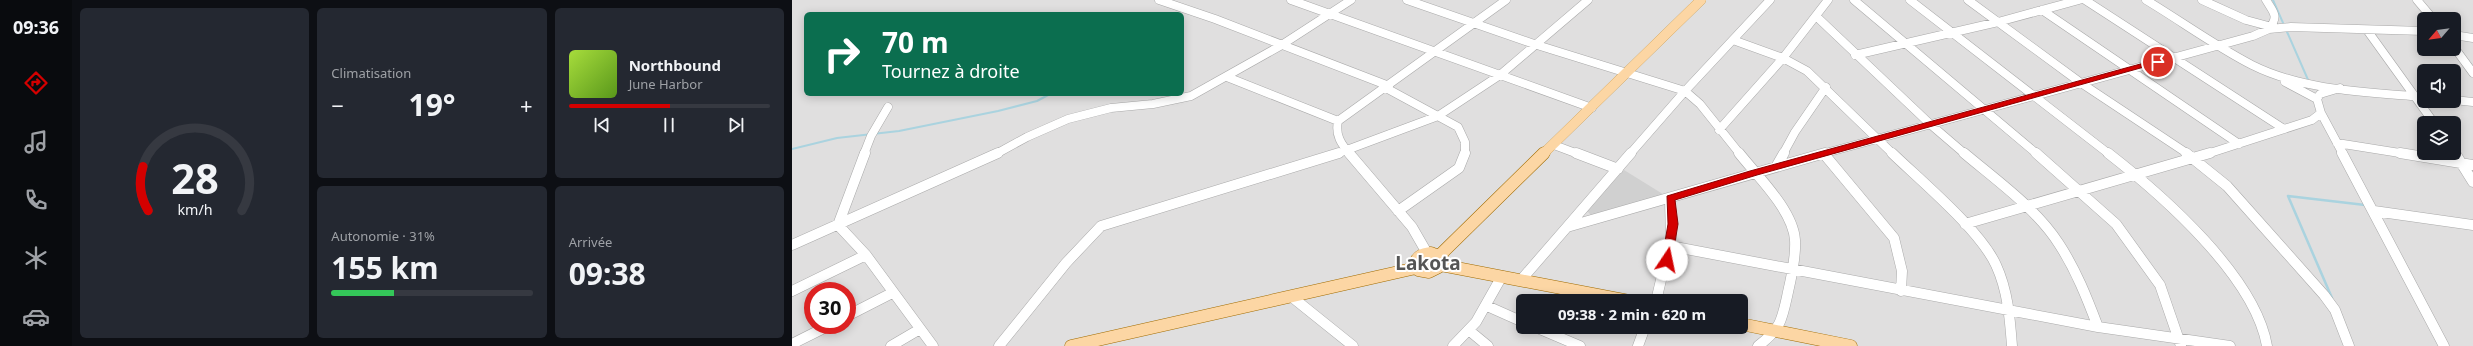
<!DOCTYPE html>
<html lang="fr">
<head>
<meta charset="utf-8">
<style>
	:root { --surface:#171b24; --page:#242831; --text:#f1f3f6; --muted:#9ea1a6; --line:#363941; --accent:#d40000 }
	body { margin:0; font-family:"Noto Sans",sans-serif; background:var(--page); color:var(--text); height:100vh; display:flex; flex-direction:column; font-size:15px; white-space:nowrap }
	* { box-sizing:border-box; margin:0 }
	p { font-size:13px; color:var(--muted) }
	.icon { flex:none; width:22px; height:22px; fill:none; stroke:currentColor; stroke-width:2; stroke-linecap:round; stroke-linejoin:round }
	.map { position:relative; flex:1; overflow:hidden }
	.sheet { display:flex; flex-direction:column; gap:8px; padding:8px; background:#0d0f14; width:720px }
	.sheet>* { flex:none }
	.top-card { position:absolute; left:12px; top:12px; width:380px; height:84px; border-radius:6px; box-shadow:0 2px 10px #0003; background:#0b6e4f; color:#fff; overflow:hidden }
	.needle { width:26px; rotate:242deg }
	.controls { position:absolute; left:1625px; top:12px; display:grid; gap:8px }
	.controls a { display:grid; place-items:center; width:44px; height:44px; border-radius:6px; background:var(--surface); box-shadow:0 2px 10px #0003; font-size:20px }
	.speed { position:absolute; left:12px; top:282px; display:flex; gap:8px; font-size:20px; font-weight:700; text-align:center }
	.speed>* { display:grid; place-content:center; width:52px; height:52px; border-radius:50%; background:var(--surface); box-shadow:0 2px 10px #0003; line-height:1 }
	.speed .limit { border:6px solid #d22; background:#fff; color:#111 }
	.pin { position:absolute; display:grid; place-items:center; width:34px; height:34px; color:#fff; margin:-17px; border:2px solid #fff; border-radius:50%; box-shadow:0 1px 4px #0007 }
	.me { position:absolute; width:44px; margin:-22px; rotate:11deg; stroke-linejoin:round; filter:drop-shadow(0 0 3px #0008) }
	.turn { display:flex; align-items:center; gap:14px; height:84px; padding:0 12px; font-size:18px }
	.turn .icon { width:52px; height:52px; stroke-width:2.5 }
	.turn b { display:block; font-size:28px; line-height:34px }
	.big { font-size:30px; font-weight:700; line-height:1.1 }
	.sheet .widget { flex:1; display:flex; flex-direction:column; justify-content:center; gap:6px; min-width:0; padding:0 14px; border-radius:6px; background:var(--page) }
	.sheet .dial { align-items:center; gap:0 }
	.dial svg { height:104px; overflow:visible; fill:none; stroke:var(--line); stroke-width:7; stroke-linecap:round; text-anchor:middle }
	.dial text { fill:var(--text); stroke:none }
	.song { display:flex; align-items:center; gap:12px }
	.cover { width:48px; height:48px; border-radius:6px; background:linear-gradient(135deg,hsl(80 70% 55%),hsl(90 70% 35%)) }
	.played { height:4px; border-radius:2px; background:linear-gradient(90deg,var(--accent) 50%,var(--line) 50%) }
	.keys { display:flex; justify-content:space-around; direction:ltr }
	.heat { display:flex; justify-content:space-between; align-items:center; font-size:22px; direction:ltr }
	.charge { height:6px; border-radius:3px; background:linear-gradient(90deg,#34c759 31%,var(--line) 0) }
	.sheet .tiles { flex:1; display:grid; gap:8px; grid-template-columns:repeat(3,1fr) }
	.widget:first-child { grid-row:span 2 }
	.trip { position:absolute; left:724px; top:294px; width:232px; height:40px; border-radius:6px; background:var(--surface); box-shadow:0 2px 10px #0003; font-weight:700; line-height:40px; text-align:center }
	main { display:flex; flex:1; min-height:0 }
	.menu { display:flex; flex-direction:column; width:72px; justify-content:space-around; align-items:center; background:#090b0e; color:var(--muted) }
	.menu .icon { width:28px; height:28px }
	.menu .selected { color:var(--accent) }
	.menu b { font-size:18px; color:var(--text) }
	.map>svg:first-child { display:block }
	.residential { fill:#e0dfdf; fill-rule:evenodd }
	.religious { fill:#d0d0d0 }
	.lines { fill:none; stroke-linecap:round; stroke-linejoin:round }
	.stream-far1 { stroke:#aad3df; stroke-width:2 }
	.stream { stroke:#aad3df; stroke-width:2.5 }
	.minor-far1-casing { stroke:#a9a9a9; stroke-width:9 }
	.minor-casing { stroke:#a9a9a9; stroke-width:11 }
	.major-far1-casing { stroke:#a06b00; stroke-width:10 }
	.major-casing { stroke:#a06b00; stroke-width:13 }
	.minor-far1 { stroke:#fff; stroke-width:8 }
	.minor { stroke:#fff; stroke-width:10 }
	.major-far1 { stroke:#fcd6a4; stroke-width:10 }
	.major { stroke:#fcd6a4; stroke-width:12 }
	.route { fill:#d40000; stroke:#8a0000 }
	.labels { text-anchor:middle; stroke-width:4; stroke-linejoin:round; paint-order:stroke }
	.town-label { font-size:19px; font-weight:bold; fill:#555; stroke:#fff }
</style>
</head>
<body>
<main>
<nav class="menu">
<b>09:36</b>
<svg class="icon selected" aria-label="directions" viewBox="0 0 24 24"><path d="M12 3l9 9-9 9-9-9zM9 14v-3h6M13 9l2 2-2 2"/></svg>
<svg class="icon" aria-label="music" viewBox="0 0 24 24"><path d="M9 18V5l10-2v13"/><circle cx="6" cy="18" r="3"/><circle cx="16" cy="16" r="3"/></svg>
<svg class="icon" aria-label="phone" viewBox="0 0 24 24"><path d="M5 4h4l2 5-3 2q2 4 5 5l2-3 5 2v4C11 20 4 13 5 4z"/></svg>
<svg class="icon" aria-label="climate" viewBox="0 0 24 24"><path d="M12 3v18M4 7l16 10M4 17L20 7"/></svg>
<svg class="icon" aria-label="car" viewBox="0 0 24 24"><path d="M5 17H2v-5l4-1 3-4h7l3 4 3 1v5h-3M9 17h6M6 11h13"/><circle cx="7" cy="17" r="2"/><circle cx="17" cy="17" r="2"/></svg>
</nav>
<section class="sheet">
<div class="tiles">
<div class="widget dial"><svg viewBox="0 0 100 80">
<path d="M14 69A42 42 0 1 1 86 69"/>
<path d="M14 69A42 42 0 0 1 10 35" stroke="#d40000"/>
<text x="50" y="56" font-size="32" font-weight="700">28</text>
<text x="50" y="72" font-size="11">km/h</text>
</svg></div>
<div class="widget"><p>Climatisation</p>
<div class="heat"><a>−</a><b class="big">19°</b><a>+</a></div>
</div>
<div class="widget">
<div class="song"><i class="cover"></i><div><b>Northbound</b><p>June Harbor</p></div></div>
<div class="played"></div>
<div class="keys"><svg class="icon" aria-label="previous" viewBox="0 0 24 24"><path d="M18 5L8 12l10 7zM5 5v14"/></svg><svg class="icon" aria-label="pause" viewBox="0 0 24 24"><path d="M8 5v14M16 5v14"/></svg><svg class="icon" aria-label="next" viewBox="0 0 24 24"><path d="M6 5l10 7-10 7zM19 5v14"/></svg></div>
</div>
<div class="widget"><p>Autonomie · 31%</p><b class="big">155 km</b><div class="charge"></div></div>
<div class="widget"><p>Arrivée</p><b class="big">09:38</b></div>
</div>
</section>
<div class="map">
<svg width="1681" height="346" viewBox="0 0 1681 346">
	<rect width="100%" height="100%" fill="#f2efe9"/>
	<path class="residential" d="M 0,0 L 1681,0 L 1681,346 L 0,346 ZM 14,14 L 390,14 L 390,94 L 14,94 ZM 1632,19 L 1662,19 L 1662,49 L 1632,49 ZM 1632,71 L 1662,71 L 1662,101 L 1632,101 ZM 1632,123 L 1662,123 L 1662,153 L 1632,153 ZM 21,291 L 55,291 L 55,325 L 21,325 ZM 731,301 L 949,301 L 949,327 L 731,327 Z"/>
	<path class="religious" d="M 832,170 L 874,196 L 801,217 L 794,210 Z"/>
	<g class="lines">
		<path class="stream-far1" d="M 1481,0 L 1517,82
			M 0,149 L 45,138 L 107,131 L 206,111 L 245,101 L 258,94"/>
		<path class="stream" d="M 1540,298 L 1496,196 L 1573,205"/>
		<g class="minor-far1-casing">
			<path id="minor-far1" d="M 367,0 L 423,19 L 597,86
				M 499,0 L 800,108
				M 615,0 L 745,45 L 893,91 L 908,104 L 948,154
				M 1062,0 L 1245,154
				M 1118,0 L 1317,154
				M 1176,0 L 1289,83 L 1396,154
				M 1293,0 L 1492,129
				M 1354,0 C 1389,21 1423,46 1460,65 C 1512,91 1575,92 1632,97
				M 1410,0 L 1454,20 L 1480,27
				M 1474,0 C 1482,13 1487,16 1477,29
				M 1625,0 L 1641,19
				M 1250,10 L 1447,144
				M 1025,17 L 1138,124 L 1173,154
				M 1575,30 L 1642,123
				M 1662,35 L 1681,38
				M 941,40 L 991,58 L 1015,71 L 1101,154
				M 1662,47 L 1681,73
				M 1063,55 L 1206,22 L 1287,0
				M 435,77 L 546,121
				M 1493,82 L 1525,99
				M 594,88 L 666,127 L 673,142 L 673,154
				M 1662,100 L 1681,102
				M 1529,113 L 1551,154
				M 927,130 L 991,58 L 1036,0
				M 1545,143 L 1614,154
				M 762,145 L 786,154
				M 1662,151 L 1664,154
				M 72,154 L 79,136 L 96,107
				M 204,154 L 235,137 L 276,119 L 319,108 L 361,104 L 399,96 L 488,46 L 559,0
				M 544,154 L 646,116 L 708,75 L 796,0
				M 558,154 C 549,144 543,135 546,121 L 714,0
				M 838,154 L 893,91 L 978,0
				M 991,154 L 1003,132 L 1034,87
				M 1030,154 L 1461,36 L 1477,29 L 1499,27 L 1632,31
				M 1415,154 L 1520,120 L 1529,113 L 1525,99 L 1528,94 L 1548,88"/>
		</g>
		<g class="minor-casing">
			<path id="minor" d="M 73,153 L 46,225 L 74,255 L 141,346
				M 557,153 L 620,227 L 635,253
				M 784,153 L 826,169
				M 947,153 C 965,176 1001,210 1003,240 C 1004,257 1000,275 996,292 C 990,320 989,329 966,346
				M 1100,153 C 1129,181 1188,230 1204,265 C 1216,291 1218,319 1220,346
				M 1244,153 L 1324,224 L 1368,285 L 1389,346
				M 1316,153 C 1370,195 1463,276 1475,346
				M 1394,153 L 1435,186 L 1532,295 L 1543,310 L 1557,346
				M 1550,153 L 1652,346
				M 1608,153 L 1681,165
				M 1663,153 L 1681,182
				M 1032,154 L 1102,238 L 1110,271 L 1109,291
				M 984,167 L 992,153
				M 606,211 L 667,168 L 673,153
				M 1582,211 L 1681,225
				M 1173,224 L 1418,153
				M 775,227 L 839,153
				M 0,245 L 206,153
				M 878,246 L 1306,327 C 1295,298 1284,270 1267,244 C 1245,209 1204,180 1172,153
				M 729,280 L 775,227 L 1033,153
				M 0,291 L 74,255
				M 500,297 L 561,346
				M 864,301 L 879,238 L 878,199
				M 695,306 L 731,322
				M 55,316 L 100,293
				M 743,327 L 788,346
				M 1306,327 L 1438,346
				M 679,332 L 696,346
				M 0,344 L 38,325
				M 99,346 L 128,329
				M 207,346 L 274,263 L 309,226 L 547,153
				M 661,346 L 684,322 L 710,276
				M 846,346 L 853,327"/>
		</g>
		<g class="major-far1-casing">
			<path id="major-far1" d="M 751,154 L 909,0"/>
		</g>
		<g class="major-casing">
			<path id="major" d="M 639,253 L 650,258 L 647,267 L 637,272 L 626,270 L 623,265 C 624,256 631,254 639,253 Z
				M 647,256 L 752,153
				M 649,265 L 837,301
				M 949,324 L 1059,346
				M 279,346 L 624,268"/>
		</g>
		<use href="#minor-far1" class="minor-far1"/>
		<use href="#minor" class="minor"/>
		<use href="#major-far1" class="major-far1"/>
		<use href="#major" class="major"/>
	</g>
	<path class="route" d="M 1363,60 L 1370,62 L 965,175 L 883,200 L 886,224 L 880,260 L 875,264 L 870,260 L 876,224 L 875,196 L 958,171 Z"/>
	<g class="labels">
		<g class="town-label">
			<text x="636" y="270">Lakota</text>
		</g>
	</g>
</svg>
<div class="controls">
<a><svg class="needle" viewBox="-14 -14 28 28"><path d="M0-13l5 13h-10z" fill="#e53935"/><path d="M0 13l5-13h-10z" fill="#9ea1a6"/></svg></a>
<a><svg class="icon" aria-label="sound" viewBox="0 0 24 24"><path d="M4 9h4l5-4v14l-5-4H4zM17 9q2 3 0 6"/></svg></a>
<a><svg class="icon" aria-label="layers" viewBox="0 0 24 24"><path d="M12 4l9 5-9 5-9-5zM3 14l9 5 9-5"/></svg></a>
</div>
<div class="speed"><div class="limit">30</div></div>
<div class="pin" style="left:1366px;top:62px;background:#d93025"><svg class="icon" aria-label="arrive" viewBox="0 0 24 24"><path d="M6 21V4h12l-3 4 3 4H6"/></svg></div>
<svg class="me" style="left:875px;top:260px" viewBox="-20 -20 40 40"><circle r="19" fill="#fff"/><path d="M0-13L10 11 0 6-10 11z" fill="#d40000"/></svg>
<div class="trip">09:38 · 2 min · 620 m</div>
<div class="top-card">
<div class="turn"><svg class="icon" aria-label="right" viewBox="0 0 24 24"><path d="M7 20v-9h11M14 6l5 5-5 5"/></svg><div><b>70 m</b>Tournez à droite</div></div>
</div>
</div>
</main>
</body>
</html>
